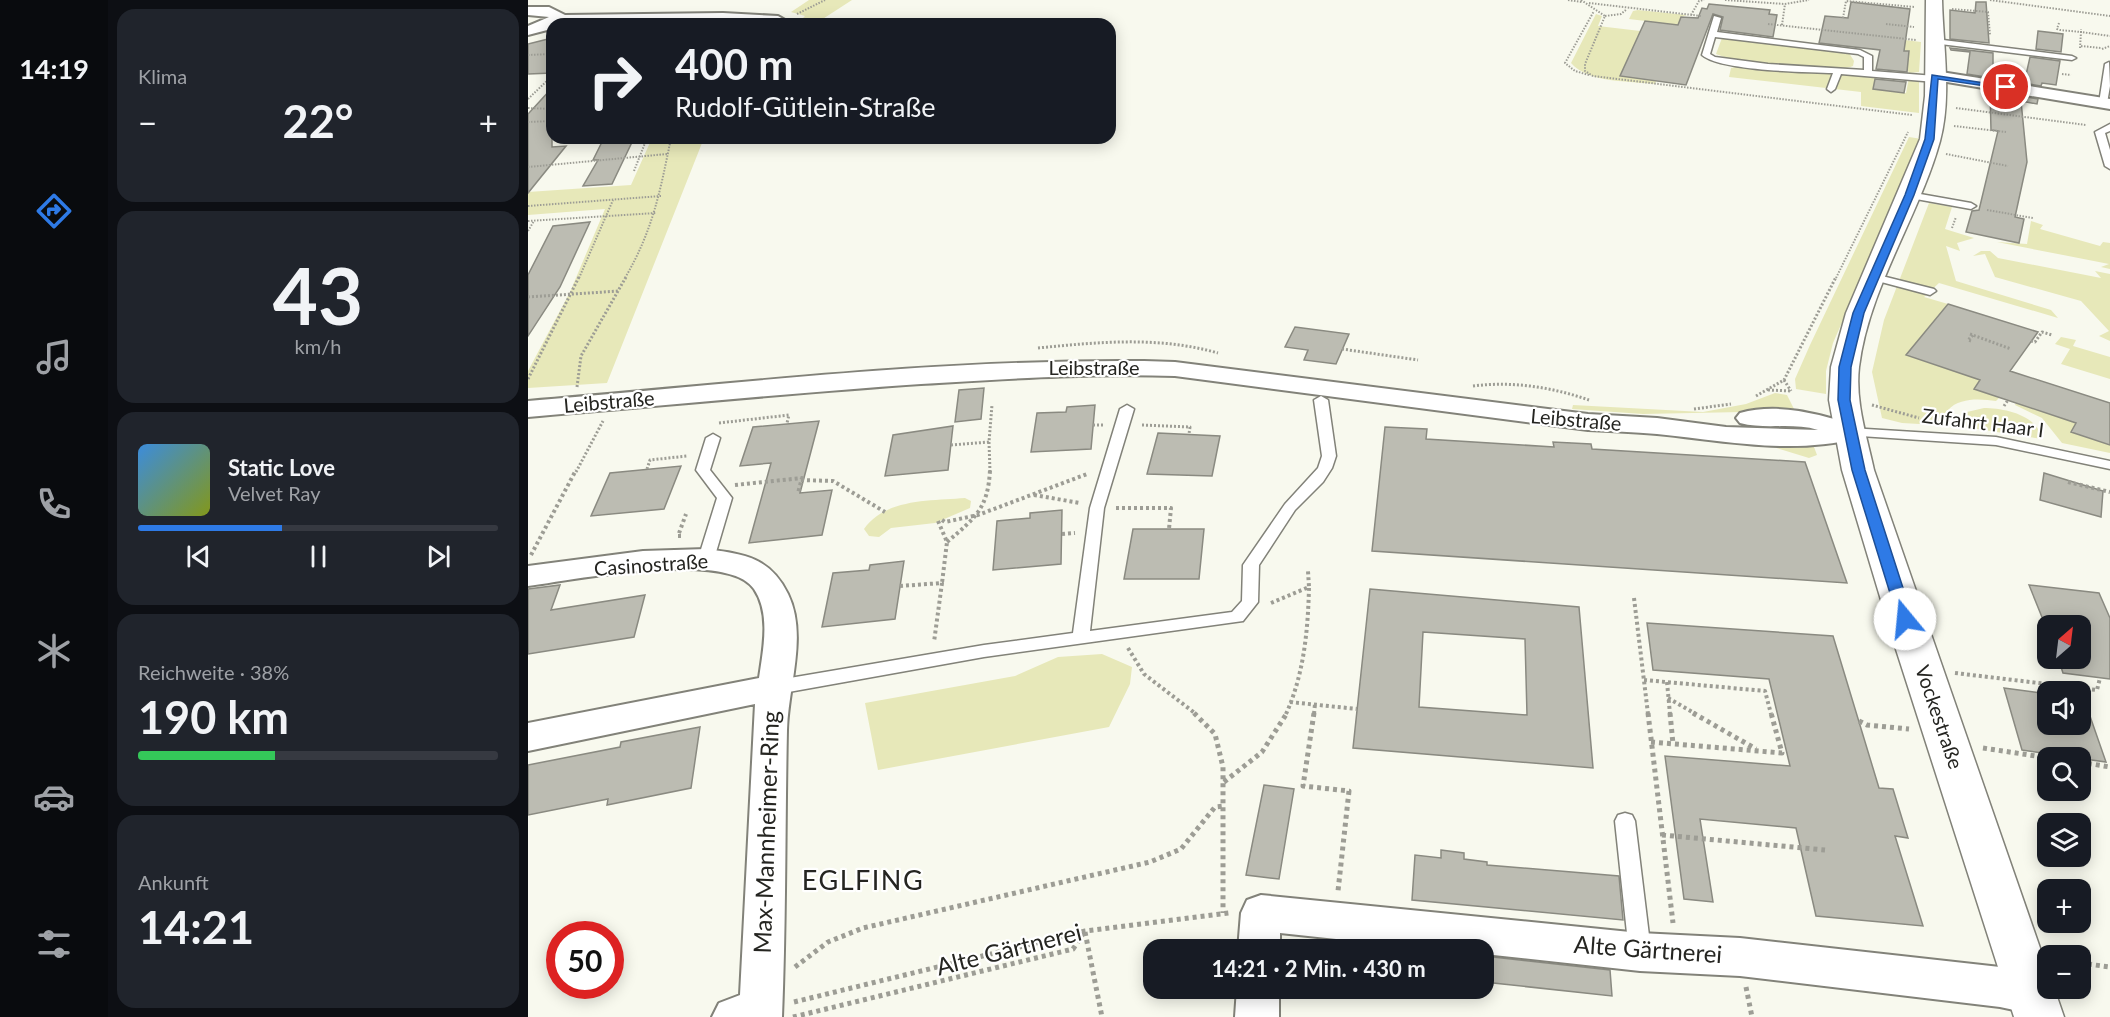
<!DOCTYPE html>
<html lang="de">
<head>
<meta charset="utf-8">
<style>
	:root { --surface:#171b24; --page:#20242c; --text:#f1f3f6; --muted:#9ea1a6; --line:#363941; --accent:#2e7ae6 }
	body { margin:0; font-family:Lato,sans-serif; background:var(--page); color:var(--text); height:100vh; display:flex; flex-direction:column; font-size:22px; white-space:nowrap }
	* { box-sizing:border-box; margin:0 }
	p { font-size:20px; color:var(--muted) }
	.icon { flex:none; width:33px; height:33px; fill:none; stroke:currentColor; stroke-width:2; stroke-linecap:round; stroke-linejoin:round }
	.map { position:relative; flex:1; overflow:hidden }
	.sheet { display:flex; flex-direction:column; gap:9px; padding:9px; background:#0d0f14; width:420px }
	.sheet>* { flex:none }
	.guide { position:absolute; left:18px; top:18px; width:570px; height:126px; border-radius:18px; box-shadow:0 3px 15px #0003; background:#171b24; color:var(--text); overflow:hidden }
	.needle { width:39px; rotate:28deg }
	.buttons { position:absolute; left:1509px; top:615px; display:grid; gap:12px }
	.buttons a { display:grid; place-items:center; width:54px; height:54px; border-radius:12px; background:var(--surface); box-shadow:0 3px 15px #0003; font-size:30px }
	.speed { position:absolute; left:18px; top:921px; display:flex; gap:12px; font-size:30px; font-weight:700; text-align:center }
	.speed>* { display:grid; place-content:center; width:78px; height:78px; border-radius:50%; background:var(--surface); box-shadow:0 3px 15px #0003; line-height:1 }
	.speed .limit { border:9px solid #d22; background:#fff; color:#111 }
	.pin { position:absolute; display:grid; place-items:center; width:51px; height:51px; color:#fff; margin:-26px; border:3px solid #fff; border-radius:50%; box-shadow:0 2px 6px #0007 }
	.me { position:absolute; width:66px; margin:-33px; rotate:343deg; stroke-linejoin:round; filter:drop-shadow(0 0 4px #0008) }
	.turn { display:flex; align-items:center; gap:21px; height:126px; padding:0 30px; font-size:27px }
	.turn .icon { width:78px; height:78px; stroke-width:2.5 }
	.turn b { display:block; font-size:42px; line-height:51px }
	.big { font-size:45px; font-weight:700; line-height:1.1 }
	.sheet .card { flex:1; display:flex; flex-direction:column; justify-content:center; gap:9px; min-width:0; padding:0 21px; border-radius:18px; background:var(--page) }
	.sheet .dial { align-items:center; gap:0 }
	.dial b { font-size:78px; line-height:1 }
	.song { display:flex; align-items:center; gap:18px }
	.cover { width:72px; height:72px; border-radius:9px; background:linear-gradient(135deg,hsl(210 70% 55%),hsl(70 70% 35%)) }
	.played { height:6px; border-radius:3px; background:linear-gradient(90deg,var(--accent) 40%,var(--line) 40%) }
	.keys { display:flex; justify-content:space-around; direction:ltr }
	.heat { display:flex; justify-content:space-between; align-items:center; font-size:33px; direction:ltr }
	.charge { height:9px; border-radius:4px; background:linear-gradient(90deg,#34c759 38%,var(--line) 0) }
	.trip { position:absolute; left:615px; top:939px; width:351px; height:60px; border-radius:18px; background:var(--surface); box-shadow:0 3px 15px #0003; font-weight:700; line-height:60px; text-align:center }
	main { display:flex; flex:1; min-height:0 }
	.dock { display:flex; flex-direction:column; width:108px; justify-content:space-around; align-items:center; background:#090b0e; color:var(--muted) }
	.dock .icon { width:42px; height:42px }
	.dock .current { color:var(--accent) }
	.dock b { font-size:27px; color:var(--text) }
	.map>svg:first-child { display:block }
	.green { fill:#e7e8b9 }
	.building { fill:#bcbcb2; stroke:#8a8a81; stroke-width:1.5; fill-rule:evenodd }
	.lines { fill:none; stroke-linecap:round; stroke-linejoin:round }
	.lane-casing { stroke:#828279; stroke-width:3 }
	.street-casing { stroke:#828279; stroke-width:4 }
	.secondary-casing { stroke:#828279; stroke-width:3 }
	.path-far3 { stroke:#9d9d95; stroke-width:2; stroke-dasharray:1.5 1.5; stroke-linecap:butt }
	.path-far2 { stroke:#9d9d95; stroke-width:3; stroke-dasharray:2 2; stroke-linecap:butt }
	.path-far1 { stroke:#9d9d95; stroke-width:4; stroke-dasharray:3 3; stroke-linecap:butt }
	.path { stroke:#9d9d95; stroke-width:5; stroke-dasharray:4 4; stroke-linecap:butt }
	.lane { fill:#fff; fill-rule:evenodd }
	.street { fill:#fff; fill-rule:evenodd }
	.secondary { fill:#fff; fill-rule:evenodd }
	.route { fill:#2e7ae6; stroke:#1e4f96; stroke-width:1.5 }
	.labels { text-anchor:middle; stroke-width:4.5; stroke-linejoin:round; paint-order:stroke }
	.street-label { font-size:20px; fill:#252521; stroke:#fff }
	.near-street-label { font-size:24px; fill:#252521; stroke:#fff }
	.near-quarter-label { font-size:27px; letter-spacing:1.5px; fill:#252521; stroke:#fff }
</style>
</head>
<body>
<main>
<nav class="dock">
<b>14:19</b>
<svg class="icon current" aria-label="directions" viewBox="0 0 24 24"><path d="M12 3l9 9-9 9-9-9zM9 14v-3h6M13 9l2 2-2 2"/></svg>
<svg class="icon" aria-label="music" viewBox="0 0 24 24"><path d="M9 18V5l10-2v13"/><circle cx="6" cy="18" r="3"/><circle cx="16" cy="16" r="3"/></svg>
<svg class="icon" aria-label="phone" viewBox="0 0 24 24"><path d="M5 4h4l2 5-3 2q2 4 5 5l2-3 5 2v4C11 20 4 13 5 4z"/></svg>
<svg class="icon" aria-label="climate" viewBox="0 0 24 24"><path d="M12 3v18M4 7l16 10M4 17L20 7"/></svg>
<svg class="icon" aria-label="car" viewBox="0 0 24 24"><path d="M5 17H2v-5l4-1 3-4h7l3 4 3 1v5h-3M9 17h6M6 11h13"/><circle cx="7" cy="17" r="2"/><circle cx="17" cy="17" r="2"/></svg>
<svg class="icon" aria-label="filters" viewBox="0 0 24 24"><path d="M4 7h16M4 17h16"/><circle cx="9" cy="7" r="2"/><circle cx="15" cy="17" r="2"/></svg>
</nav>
<section class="sheet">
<div class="card"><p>Klima</p>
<div class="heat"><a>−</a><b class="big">22°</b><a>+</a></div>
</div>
<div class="card dial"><b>43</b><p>km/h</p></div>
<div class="card">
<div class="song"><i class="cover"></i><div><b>Static Love</b><p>Velvet Ray</p></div></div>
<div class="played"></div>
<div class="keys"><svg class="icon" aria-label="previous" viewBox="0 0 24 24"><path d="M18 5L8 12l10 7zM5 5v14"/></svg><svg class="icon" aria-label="pause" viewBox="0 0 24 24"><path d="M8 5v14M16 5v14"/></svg><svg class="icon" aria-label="next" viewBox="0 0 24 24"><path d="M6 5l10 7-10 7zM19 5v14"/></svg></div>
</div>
<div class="card"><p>Reichweite · 38%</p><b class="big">190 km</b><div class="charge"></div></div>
<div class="card"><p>Ankunft</p><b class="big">14:21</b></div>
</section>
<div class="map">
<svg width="1582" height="1017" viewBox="0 0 1582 1017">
	<rect width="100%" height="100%" fill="#f8f9ee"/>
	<path class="green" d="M 281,0 L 324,0 L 287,24 L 269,24 L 277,16 L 263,12 Z
		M 1110,10 L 1159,15 L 1153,17 L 1150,25 L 1101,19 L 1105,11 Z
		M 1068,14 L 1074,16 L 1070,26 L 1146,35 L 1127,84 C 1102,81 1060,83 1043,63 Z
		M 1194,38 L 1321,53 L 1326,61 L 1325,66 C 1298,76 1231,62 1199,58 L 1188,54 Z
		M 1377,40 L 1393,42 L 1391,72 L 1381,73 L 1379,69 L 1381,52 L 1361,49 L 1377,44 Z
		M 1216,65 L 1348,77 L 1346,89 L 1378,93 L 1381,78 L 1391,81 L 1391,113 L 1333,106 L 1333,92 L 1201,77 L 1203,68 Z
		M 1381,137 L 1394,139 L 1305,343 L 1298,371 L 1298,394 L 1268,389 L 1267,379 L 1282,345 Z
		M 124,138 L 176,138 L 79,383 L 0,388 L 0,371 L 42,292 L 77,209 L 0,215 L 0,192 L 103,185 Z
		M 1401,203 L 1424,207 L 1417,229 L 1446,238 L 1429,243 L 1432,251 L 1418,246 L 1428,281 L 1523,310 L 1530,318 L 1411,283 L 1396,297 L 1420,304 L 1378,355 L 1452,380 L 1446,389 L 1472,397 L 1468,401 C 1453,399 1432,397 1420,410 C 1415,415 1415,422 1409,425 L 1374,423 L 1354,418 L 1344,372 L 1356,320 Z
		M 1503,221 L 1515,225 L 1512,229 L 1572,246 L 1575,242 L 1582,243 L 1582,269 L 1573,267 L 1581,264 L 1469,242 L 1499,244 Z
		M 1453,251 L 1462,251 L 1470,258 L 1573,278 L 1567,271 L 1582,274 L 1582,341 L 1571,336 L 1581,331 L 1553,301 L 1467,277 L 1457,254 L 1445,256 Z
		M 1533,337 L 1548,340 L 1545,346 L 1582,357 L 1582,379 L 1533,364 L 1542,349 L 1527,344 Z
		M 1247,393 L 1259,395 L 1267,411 L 1115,414 L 1044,409 L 1045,405 L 1175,412 L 1218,404 Z
		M 1488,403 L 1548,423 L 1582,445 L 1582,453 L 1534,443 L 1514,418 L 1487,405 Z
		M 1456,408 C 1476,408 1510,415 1514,439 L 1430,426 L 1439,412 Z
		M 1175,441 L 1286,447 L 1289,455 L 1281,458 L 1242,446 Z
		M 437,498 L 443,501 L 442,508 L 407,523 L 363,528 L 351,537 L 341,536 L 336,529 C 358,498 403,501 437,498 Z
		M 574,654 L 604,667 L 602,684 L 581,727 L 350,770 L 337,703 L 487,676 L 530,657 Z"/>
	<path class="building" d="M 1323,2 L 1382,9 L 1376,51 L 1381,51 L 1379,72 L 1348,69 L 1352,50 L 1291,43 L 1297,16 L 1320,18 Z
		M 1448,2 L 1458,2 L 1461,43 L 1422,39 L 1422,10 L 1447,13 Z
		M 1181,4 L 1242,10 L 1241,14 L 1249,15 L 1245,37 L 1192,30 L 1195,17 L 1185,14 L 1158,85 L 1092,76 L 1117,21 L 1150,25 L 1153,17 L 1170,18 L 1174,8 L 1179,9 Z
		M 1510,31 L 1535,34 L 1533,52 L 1508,49 Z
		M 24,38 L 24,73 L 0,74 L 0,44 Z
		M 1422,48 L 1465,53 L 1465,70 L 1498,75 L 1502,57 L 1532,61 L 1528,85 L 1514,83 L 1513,86 L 1439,74 L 1442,52 L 1423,50 Z
		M 1347,79 L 1378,82 L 1376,93 L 1345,89 Z
		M 24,88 L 24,147 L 38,146 L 0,193 L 0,114 Z
		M 1462,91 L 1510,99 L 1509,104 L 1493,101 L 1499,162 L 1487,217 L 1496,219 L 1491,243 L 1438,232 L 1444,211 L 1451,210 L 1470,131 L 1463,130 Z
		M 76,138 L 106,138 L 84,184 L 55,186 L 70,160 L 65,160 Z
		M 62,222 L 32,287 L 0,336 L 0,275 L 25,226 Z
		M 1420,304 L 1510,332 L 1482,371 L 1582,403 L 1582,445 L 1543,432 L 1548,423 L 1446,389 L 1452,380 L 1378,355 Z
		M 767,327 L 821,334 L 808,364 L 776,360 L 780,350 L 757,347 Z
		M 456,388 L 453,419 L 427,422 L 431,390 Z
		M 567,405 L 563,449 L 503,452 L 509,413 L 538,412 L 539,407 Z
		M 291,421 L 272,493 L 304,490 L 294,535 L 221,543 L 243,463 L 212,466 L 225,427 Z
		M 425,426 L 420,470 L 357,476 L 365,435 Z
		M 857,427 L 899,429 L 898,439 L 1026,447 L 1025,442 L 1063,444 L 1064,449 L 1277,462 L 1319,583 L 844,551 Z
		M 630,433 L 692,436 L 684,476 L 619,474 Z
		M 153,466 L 136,509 L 63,516 L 82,473 Z
		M 1516,473 L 1575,491 L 1573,517 L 1512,500 Z
		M 534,510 L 533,564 L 465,570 L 469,521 L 502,518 L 502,513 Z
		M 605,529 L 676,529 L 671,579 L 596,579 Z
		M 376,561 L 367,619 L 294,627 L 305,573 L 341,570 L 342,565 Z
		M 32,585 L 23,610 L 117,595 L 106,637 L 0,654 L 0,589 Z
		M 1501,585 L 1571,593 L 1582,618 L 1582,679 L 1535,673 L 1530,658 L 1552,658 L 1552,626 L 1520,626 L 1520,632 Z
		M 842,589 L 1051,607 L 1065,768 L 825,748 ZM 895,632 L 997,639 L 999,715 L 891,707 Z
		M 1119,623 L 1305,636 L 1351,788 L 1365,789 L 1380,838 L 1367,836 L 1395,926 L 1288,916 L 1268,828 L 1172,819 L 1185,902 L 1156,899 L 1137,756 L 1262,766 L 1241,679 L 1125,670 Z
		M 1476,688 L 1520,694 L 1520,724 L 1552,724 L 1552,699 L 1556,699 L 1578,762 L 1494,750 Z
		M 172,727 L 163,788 L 79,805 L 80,799 L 0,815 L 0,765 L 92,747 L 93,742 Z
		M 736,785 L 766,789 L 751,879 L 718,875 Z
		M 913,850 L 936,853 L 936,859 L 959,862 L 959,865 L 1091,876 L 1095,920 L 884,900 L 887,855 L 913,858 Z
		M 956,956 L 1082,970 L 1084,996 L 956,982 Z"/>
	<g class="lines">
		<g class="lane-casing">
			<path id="lane" d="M 1186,16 L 1193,18 L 1189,32 L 1332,50 L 1344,56 L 1344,71 L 1407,76 L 1411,79 L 1407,82 L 1313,74 L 1307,89 L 1303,92 L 1299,89 L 1305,73 C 1278,72 1192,71 1174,55 ZM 1187,37 L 1330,54 L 1336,57 L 1336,70 L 1240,64 L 1187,57 L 1182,54 Z
				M 1407,39 L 1544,56 L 1548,58 L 1544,60 L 1404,43 L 1404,39 Z
				M 1581,62 L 1582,86 L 1579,103 L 1575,106 L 1571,103 L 1577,64 Z
				M 1582,124 L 1582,131 L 1577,133 L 1582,150 L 1582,169 L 1577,166 L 1567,132 Z
				M 1381,192 L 1443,203 L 1448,206 L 1443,209 L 1377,197 L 1376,195 Z
				M 1346,274 L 1406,289 L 1408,291 L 1402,295 L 1342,279 L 1342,275 Z
				M 793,396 L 800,400 L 808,456 L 804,468 L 795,482 L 767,510 L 731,565 L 730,602 L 715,621 L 456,657 L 244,695 L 238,693 L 235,688 L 238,683 L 244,681 L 456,645 L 545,633 L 562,508 L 592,409 L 599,405 L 606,409 L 576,508 L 562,631 L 704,612 L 714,601 L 715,565 L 757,504 L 790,468 L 794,456 L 786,400 Z
				M 1322,428 L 1468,437 L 1582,461 L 1582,469 L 1468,445 L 1317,435 L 1315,432 Z
				M 185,434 L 192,438 L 182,470 L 204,498 L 186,559 L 178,564 L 170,559 L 189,498 L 168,470 L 178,438 Z
				M 1097,813 L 1104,815 L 1107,821 L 1123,952 L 1120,959 L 1112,962 L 1104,959 L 1101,952 L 1087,821 L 1090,815 Z"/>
		</g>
		<g class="street-casing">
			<path id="street" d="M 0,7 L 21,7 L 37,15 L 195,13 L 250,16 L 257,20 L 251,24 L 195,21 L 24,24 L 23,29 L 0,35 L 0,26 L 21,17 L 0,15 Z
				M 1407,71 L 1582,99 L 1582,109 L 1401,79 L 1399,76 L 1401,73 Z
				M 616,361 L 647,362 L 1060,414 L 1129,418 L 1198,427 L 1290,430 C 1264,422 1238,430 1212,423 L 1208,418 L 1212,413 C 1252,402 1293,415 1331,426 L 1335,432 L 1331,438 C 1262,455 1199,441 1129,434 C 1106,432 1083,431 1060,430 L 647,376 C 562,373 478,379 393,384 C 262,393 131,406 0,417 L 0,401 C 205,384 411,359 616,361 Z
				M 178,549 C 216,554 242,557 260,594 C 280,635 260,687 259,730 C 257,825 258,922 254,1017 L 184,1017 L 191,1003 L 212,995 L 227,704 L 0,751 L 0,723 L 231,678 C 235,650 243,614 226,589 C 200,549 44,580 0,586 L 0,566 L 115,551 Z
				M 733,895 L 1112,933 L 1212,938 L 1472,967 L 1520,980 L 1520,988 L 1524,988 L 1526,994 L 1520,1008 L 1505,1014 L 1472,1007 L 1212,976 L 1112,971 L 956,954 L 956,950 L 911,950 L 752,933 L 752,950 L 710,950 L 713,913 L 719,900 Z
				M 709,988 L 751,988 L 751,1017 L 707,1017 Z"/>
		</g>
		<g class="secondary-casing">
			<path id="secondary" d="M 1398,0 L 1414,0 C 1415,45 1424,97 1412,141 C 1391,217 1341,287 1331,367 C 1327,402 1339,437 1346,470 L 1520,971 L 1520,988 L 1526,988 L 1536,1017 L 1486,1017 L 1365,640 L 1314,470 L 1301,400 L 1303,367 L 1318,313 L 1392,139 L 1397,96 Z"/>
		</g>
		<path class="path-far3" d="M 1040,0 L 1054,2
			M 1053,0 L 1077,16 L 1057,64 L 1057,71 L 1065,76 L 1384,115
			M 1197,0 L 1257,4 L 1281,0
			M 1462,0 L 1582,16
			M 1061,3 L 1173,16
			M 1424,9 L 1460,12 L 1462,35
			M 269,14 L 297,0
			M 1163,15 L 1171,1 L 1176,0
			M 1077,16 L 1093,14 L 1099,9
			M 1315,18 L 1318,1 L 1387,7
			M 1531,23 L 1529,29 L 1532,30 L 1553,32 L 1553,29
			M 1240,24 L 1388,40
			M 1358,24 L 1386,27
			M 1254,25 L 1257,4
			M 1553,46 L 1573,48
			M 1552,48 L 1553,32 L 1582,36
			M 1574,49 L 1582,46
			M 0,55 L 24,54
			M 1534,74 L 1543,75
			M 1061,75 L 1047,71 L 1037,63 L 1066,11
			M 0,99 L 24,76
			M 0,108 L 24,109
			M 1428,108 L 1558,125
			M 0,122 L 24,121
			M 1426,126 L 1478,132
			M 1418,154 L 1480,166
			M 0,167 L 139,154
			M 106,171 L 119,138
			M 0,206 L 133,196
			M 1459,210 L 1505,218
			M 0,221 L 128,213
			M 1424,228 L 1428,217
			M 0,231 L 6,221
			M 51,278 L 85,200
			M 97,278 C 125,230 132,192 143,138
			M 1308,278 L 1380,132"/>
		<path class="path-far2" d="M 0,297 L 91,291
			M 1442,334 L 1483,349
			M 1443,341 L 1440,340 L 1445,335
			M 1503,341 L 1507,342 L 1514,332 L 1524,335
			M 510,348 C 571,342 630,336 690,353
			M 814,349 L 890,360
			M 0,379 L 51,277
			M 1256,380 L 1263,391
			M 945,386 C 985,381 1023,387 1061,400
			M 49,387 L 53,356 L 98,277
			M 1240,390 L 1263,391
			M 1228,396 L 1256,380 L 1308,277
			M 1344,405 L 1391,418
			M 1476,406 L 1480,400
			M 1166,409 L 1203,404
			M 191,423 L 261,415 L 259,423
			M 565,425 L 577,425
			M 614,425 L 662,427 L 661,434
			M 461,442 L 462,472
			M 423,445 L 461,442 L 464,405
			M 119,469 L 122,460 L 159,456
			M 48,472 L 75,421"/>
		<path class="path-far1" d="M 273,480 L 305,481 L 357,512
			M 1540,482 L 1582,492
			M 207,485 L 274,478 L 270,493
			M 506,495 L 552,503
			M 588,508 L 643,508 L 641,529
			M 414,520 L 417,522 L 450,515 L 559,474
			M 410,521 L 419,542 L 414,583
			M 534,534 L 547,533
			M 153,536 L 150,536 L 158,514
			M 419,542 C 447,518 460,509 462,470
			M 3,555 L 48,470
			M 372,586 L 414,583 L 406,642
			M 1106,598 L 1120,714
			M 743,603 L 781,587 L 780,571
			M 600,648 L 616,674 L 668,714
			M 1427,673 L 1569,690 L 1572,678
			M 1116,680 L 1237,691 L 1243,714
			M 1139,682 L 1142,714
			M 1140,698 L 1168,714
			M 762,702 L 829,709
			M 758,714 C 776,674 780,630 781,587
			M 786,714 L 787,704"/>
		<path class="path" d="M 666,713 L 687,734 L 695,767 L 695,913
			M 786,713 L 775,786 L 821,791 L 810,891
			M 1120,713 L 1145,923
			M 1142,713 L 1145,744
			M 1165,713 L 1228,749
			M 1331,721 L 1339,725 L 1381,729
			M 1123,742 L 1254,753 L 1243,713
			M 1455,748 L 1521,758
			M 1552,762 L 1582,767
			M 696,782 L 734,752 L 759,713
			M 1134,835 L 1297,850
			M 557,932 L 574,1017
			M 1552,963 L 1582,967
			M 267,967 L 300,942 L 335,928 L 622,862 L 653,849 L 687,807 L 696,806
			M 1218,987 L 1224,1017
			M 266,1002 L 557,931 L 701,913
			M 265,1017 L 545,949 L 557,931"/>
		<use href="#lane" class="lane"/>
		<use href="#street" class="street"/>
		<use href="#secondary" class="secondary"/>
	</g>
	<path class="route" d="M 1404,75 L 1482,87 L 1478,89 L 1410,79 L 1406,139 L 1386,195 L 1336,313 L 1323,367 L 1322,400 L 1337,470 L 1385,619 L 1377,624 L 1370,619 L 1324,470 L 1310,400 L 1311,367 L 1325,313 L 1377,195 L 1397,139 Z"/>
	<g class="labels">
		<g class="street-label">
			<text x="566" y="375">Leibstraße</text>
			<text transform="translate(81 402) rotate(-5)" y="7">Leibstraße</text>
			<text transform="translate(1048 420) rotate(5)" y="7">Leibstraße</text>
			<text transform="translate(1455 423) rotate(7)" y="7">Zufahrt Haar I</text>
			<text transform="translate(123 565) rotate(-4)" y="7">Casinostraße</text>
			<text transform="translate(1411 717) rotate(71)" y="7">Vockestraße</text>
		</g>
		<g class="near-street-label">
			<text transform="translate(239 832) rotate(-88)" y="8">Max-Mannheimer-Ring</text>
			<text transform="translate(481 950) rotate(-14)" y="8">Alte Gärtnerei</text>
			<text transform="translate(1120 950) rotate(4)" y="8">Alte Gärtnerei</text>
		</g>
		<g class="near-quarter-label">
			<text x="335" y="890">EGLFING</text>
		</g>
	</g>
</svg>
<div class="buttons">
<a><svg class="needle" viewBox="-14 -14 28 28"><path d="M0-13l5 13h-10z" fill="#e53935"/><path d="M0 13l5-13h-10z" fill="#9ea1a6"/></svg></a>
<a><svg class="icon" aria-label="sound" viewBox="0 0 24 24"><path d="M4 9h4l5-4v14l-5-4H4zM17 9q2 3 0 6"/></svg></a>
<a><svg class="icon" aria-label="search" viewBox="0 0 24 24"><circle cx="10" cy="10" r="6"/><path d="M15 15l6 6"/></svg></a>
<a><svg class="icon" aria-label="layers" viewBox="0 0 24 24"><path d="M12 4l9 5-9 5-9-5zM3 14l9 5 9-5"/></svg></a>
<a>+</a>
<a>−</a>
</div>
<div class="speed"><div class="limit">50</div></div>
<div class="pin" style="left:1478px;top:87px;background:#d93025"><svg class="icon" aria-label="arrive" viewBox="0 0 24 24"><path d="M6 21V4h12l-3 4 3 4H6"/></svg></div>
<svg class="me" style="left:1377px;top:619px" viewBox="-20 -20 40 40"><circle r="19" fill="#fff"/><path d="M0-13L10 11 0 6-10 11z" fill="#2e7ae6"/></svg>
<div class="trip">14:21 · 2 Min. · 430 m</div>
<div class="guide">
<div class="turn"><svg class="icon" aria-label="right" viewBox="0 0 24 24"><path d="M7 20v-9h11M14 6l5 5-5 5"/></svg><div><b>400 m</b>Rudolf-Gütlein-Straße</div></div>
</div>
</div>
</main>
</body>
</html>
